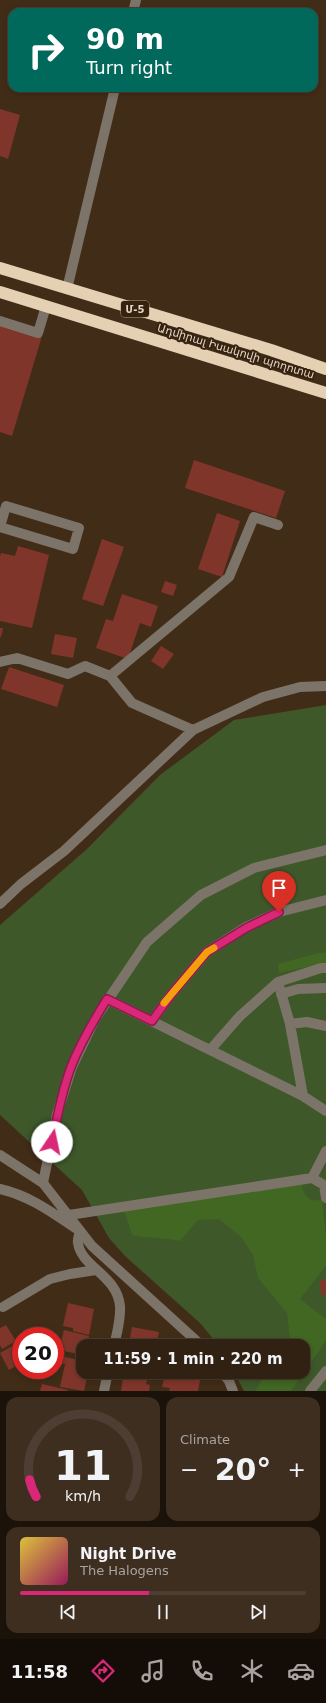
<!DOCTYPE html>
<html lang="en">
<head>
<meta charset="utf-8">
<style>
	:root { --surface:#312112; --page:#3d2e20; --text:#f1f3f6; --muted:#a8a39f; --line:#4c3e32; --accent:#db2777 }
	body { margin:0; font-family:"DejaVu Sans","Noto Sans Armenian",sans-serif; background:var(--page); color:var(--text); height:100vh; display:flex; flex-direction:column; font-size:15px; white-space:nowrap }
	* { box-sizing:border-box; margin:0 }
	p { font-size:13px; color:var(--muted) }
	.icon { flex:none; width:22px; height:22px; fill:none; stroke:currentColor; stroke-width:2; stroke-linecap:round; stroke-linejoin:round }
	.map { position:relative; height:1391px; overflow:hidden }
	.panel { display:flex; flex-direction:column; gap:6px; padding:6px; background:#1b120a; flex:1 }
	.panel>* { flex:none }
	.banner { position:absolute; left:8px; top:8px; width:310px; height:84px; border-radius:12px; box-shadow:0 2px 6px #0003,0 0 0 1px var(--line); background:#00695c; color:#fff; overflow:hidden }
	.speed { position:absolute; left:12px; top:1327px; display:flex; gap:8px; font-size:20px; font-weight:700; text-align:center }
	.speed>* { display:grid; place-content:center; width:52px; height:52px; border-radius:50%; background:var(--surface); box-shadow:0 2px 6px #0003,0 0 0 1px var(--line); line-height:1 }
	.speed .limit { border:6px solid #d22; background:#fff; color:#111 }
	.pin { position:absolute; display:grid; place-items:center; width:34px; height:34px; color:#fff; margin:-41px -17px; border-radius:50% 50% 50% 0; rotate:-45deg; box-shadow:0 0 4px #0007 }
	.pin .icon { rotate:45deg }
	.me { position:absolute; width:44px; margin:-22px; rotate:11deg; stroke-linejoin:round; filter:drop-shadow(0 0 3px #0008) }
	.turn { display:flex; align-items:center; gap:14px; height:84px; padding:0 12px; font-size:18px }
	.turn .icon { width:52px; height:52px; stroke-width:2.5 }
	.turn b { display:block; font-size:28px; line-height:34px }
	.big { font-size:30px; font-weight:600; line-height:1.1 }
	.panel .widget { flex:1; display:flex; flex-direction:column; justify-content:center; gap:6px; min-width:0; padding:0 14px; border-radius:12px; background:var(--page) }
	.panel .dial { align-items:center; gap:0 }
	.dial svg { height:104px; overflow:visible; fill:none; stroke:var(--line); stroke-width:7; stroke-linecap:round; text-anchor:middle }
	.dial text { fill:var(--text); stroke:none }
	.song { display:flex; align-items:center; gap:12px }
	.cover { width:48px; height:48px; border-radius:6px; background:linear-gradient(135deg,hsl(50 70% 55%),hsl(330 70% 35%)) }
	.played { height:4px; border-radius:2px; background:linear-gradient(90deg,var(--accent) 45%,var(--line) 45%) }
	.keys { display:flex; justify-content:space-around; direction:ltr }
	.heat { display:flex; justify-content:space-between; align-items:center; font-size:22px; direction:ltr }
	.panel .tiles { flex:1; display:grid; gap:6px; grid-template-columns:1fr 1fr }
	.widget:last-child { grid-column:span 2 }
	.trip { position:absolute; left:76px; top:1339px; width:234px; height:40px; border-radius:12px; background:var(--surface); box-shadow:0 2px 6px #0003,0 0 0 1px var(--line); font-weight:600; line-height:40px; text-align:center }
	.dock { display:flex; height:64px; justify-content:space-around; align-items:center; background:#140d07; color:var(--muted) }
	.dock .icon { width:28px; height:28px }
	.dock .selected { color:var(--accent) }
	.dock b { font-size:18px; color:var(--text) }
	.map>svg:first-child { display:block }
	.green { fill:#3e582a }
	.forest { fill:#416722 }
	.building { fill:#80352a }
	.lines { fill:none; stroke-linecap:round; stroke-linejoin:round }
	.minor { stroke:#7c7468; stroke-width:10 }
	.highway { stroke:#e5d0b3; stroke-width:12 }
	.route-casing { stroke:#8e194d; stroke-width:10 }
	.route { stroke:#db2777; stroke-width:7 }
	.slow { stroke:#f59e0b; stroke-width:7 }
	.labels { text-anchor:middle; stroke-width:4; stroke-linejoin:round; paint-order:stroke }
	.shield { fill:#37220e; stroke:#af9f91; stroke-width:1 }
	.shield-label { font-size:10px; font-weight:bold; fill:#e3d5c9 }
	.street-label { font-size:11px; fill:#e3d5c9; stroke:#37220e }
</style>
</head>
<body>
<div class="map">
<svg width="326" height="1391" viewBox="0 0 326 1391">
	<rect width="100%" height="100%" fill="#412c18"/>
	<path class="green" d="M 326,705 L 326,1391 L 244,1391 L 234,1372 L 303,1372 L 303,1346 L 219,1346 L 200,1323 L 125,1256 L 109,1238 L 82,1190 L 0,1115 L 0,925 L 87,849 L 160,775 L 234,720 Z"/>
	<path class="forest" d="M 318,953 L 326,953 L 326,963 L 279,973 L 278,964 Z
		M 302,1184 C 303,1196 310,1204 322,1199 L 326,1236 L 326,1266 L 300,1299 L 326,1319 L 326,1341 L 291,1391 L 255,1391 L 267,1372 L 303,1372 L 303,1346 L 291,1346 L 287,1313 L 258,1278 L 253,1255 L 241,1237 L 219,1219 L 198,1220 L 180,1241 C 164,1237 148,1239 132,1235 L 123,1207 Z"/>
	<path class="building" d="M 0,109 L 20,115 L 8,159 L 0,156 Z
		M 0,323 L 42,336 L 12,436 L 0,432 Z
		M 194,460 L 285,491 L 276,518 L 185,488 Z
		M 217,513 L 240,521 L 222,577 L 198,569 Z
		M 102,539 L 124,547 L 103,606 L 82,599 Z
		M 18,546 L 49,555 L 32,628 L 0,621 L 0,556 L 1,553 L 15,556 Z
		M 165,581 L 177,585 L 173,596 L 161,592 Z
		M 122,594 L 158,606 L 151,627 L 140,623 L 128,659 L 96,648 L 106,619 L 113,621 Z
		M 0,628 L 3,628 L 1,637 L 0,637 Z
		M 55,634 L 77,638 L 73,658 L 51,654 Z
		M 161,646 L 174,654 L 163,669 L 151,661 Z
		M 9,667 L 64,685 L 57,707 L 1,689 Z
		M 320,1280 L 326,1280 L 326,1295 L 321,1295 Z
		M 68,1303 L 94,1309 L 89,1335 L 73,1331 L 73,1328 L 63,1326 Z
		M 6,1325 L 16,1341 L 2,1349 L 0,1345 L 0,1328 Z
		M 132,1327 L 159,1332 L 156,1346 L 143,1346 L 129,1343 Z
		M 64,1330 L 89,1336 L 87,1346 L 83,1346 L 83,1355 L 59,1350 Z
		M 14,1345 L 21,1358 L 21,1363 L 9,1370 L 0,1353 Z
		M 61,1356 L 83,1361 L 83,1372 L 88,1372 L 84,1391 L 60,1387 L 65,1364 L 59,1363 Z
		M 124,1372 L 149,1372 L 146,1384 L 150,1385 L 149,1391 L 121,1391 Z
		M 165,1374 L 200,1380 L 198,1391 L 169,1391 L 170,1388 L 162,1387 Z
		M 42,1384 L 68,1390 L 68,1391 L 40,1391 Z"/>
	<g class="lines">
		<path class="minor" d="M 133,12 L 136,0
			M 67,289 L 115,88
			M 0,321 L 38,333 L 46,306
			M 6,506 L 79,528 L 73,549 L 0,527 Z
			M 0,662 L 17,658 L 68,674 L 85,666 L 110,676 L 132,703 L 193,730
			M 110,676 L 229,577 L 254,517 L 278,525
			M 0,904 L 21,884 L 64,851 L 193,730 L 263,697 L 300,687 L 326,686
			M 278,982 L 290,1024 L 303,1096 L 326,1111
			M 281,994 L 298,989 L 326,988
			M 107,999 L 303,1096
			M 152,1021 L 173,992 L 207,952 L 246,927 L 279,912 L 326,900
			M 290,1024 L 307,1022 L 326,1026
			M 210,1050 L 240,1016 L 278,982 L 321,968 L 326,968
			M 0,1155 L 43,1183 L 92,1246 L 202,1346
			M 312,1178 L 326,1151
			M 43,1183 L 57,1114 L 72,1067 L 95,1019 L 147,942 L 201,895 L 254,868 L 326,850
			M 0,1189 C 31,1196 54,1214 80,1231 C 79,1235 77,1240 78,1243 C 81,1267 117,1275 120,1306 C 121,1319 117,1333 114,1346
			M 69,1215 L 312,1178 L 324,1185 L 326,1198
			M 3,1307 L 50,1279 L 70,1274 L 96,1270
			M 222,1372 L 229,1381 L 233,1391
			M 104,1391 L 108,1372
			M 310,1391 L 326,1371"/>
		<path class="highway" d="M 0,268 L 271,350 L 326,369
			M 0,292 L 326,393"/>
	</g>
	<g class="lines">
		<g class="route-casing">
			<path id="route" d="M 52,1142 C 57,1117 62,1091 71,1067 C 80,1044 94,1020 107,999 L 152,1021 L 173,992 L 207,952 L 246,928 L 279,912"/>
		</g>
		<use href="#route" class="route"/>
		<path class="slow" d="M 164,1003 L 207,952 L 214,948"/>
	</g>
	<g class="labels">
		<rect class="shield" x="121" y="301" width="28" height="16" rx="3"/>
		<g class="shield-label">
			<text x="135" y="313">Մ-5</text>
		</g>
		<g class="street-label">
			<text transform="translate(236 351) rotate(17)" y="4">Ադմիրալ Իսակովի պողոտա</text>
		</g>
	</g>
</svg>
<div class="speed"><div class="limit">20</div></div>
<div class="pin" style="left:279px;top:912px;background:#d93025"><svg class="icon" aria-label="arrive" viewBox="0 0 24 24"><path d="M6 21V4h12l-3 4 3 4H6"/></svg></div>
<svg class="me" style="left:52px;top:1142px" viewBox="-20 -20 40 40"><circle r="19" fill="#fff"/><path d="M0-13L10 11 0 6-10 11z" fill="#db2777"/></svg>
<div class="trip">11:59 · 1 min · 220 m</div>
<div class="banner">
<div class="turn"><svg class="icon" aria-label="right" viewBox="0 0 24 24"><path d="M7 20v-9h11M14 6l5 5-5 5"/></svg><div><b>90 m</b>Turn right</div></div>
</div>
</div>
<section class="panel">
<div class="tiles">
<div class="widget dial"><svg viewBox="0 0 100 80">
<path d="M14 69A42 42 0 1 1 86 69"/>
<path d="M14 69A42 42 0 0 1 9 56" stroke="#db2777"/>
<text x="50" y="56" font-size="32" font-weight="700">11</text>
<text x="50" y="72" font-size="11">km/h</text>
</svg></div>
<div class="widget"><p>Climate</p>
<div class="heat"><a>−</a><b class="big">20°</b><a>+</a></div>
</div>
<div class="widget">
<div class="song"><i class="cover"></i><div><b>Night Drive</b><p>The Halogens</p></div></div>
<div class="played"></div>
<div class="keys"><svg class="icon" aria-label="previous" viewBox="0 0 24 24"><path d="M18 5L8 12l10 7zM5 5v14"/></svg><svg class="icon" aria-label="pause" viewBox="0 0 24 24"><path d="M8 5v14M16 5v14"/></svg><svg class="icon" aria-label="next" viewBox="0 0 24 24"><path d="M6 5l10 7-10 7zM19 5v14"/></svg></div>
</div>
</div>
</section>
<nav class="dock">
<b>11:58</b>
<svg class="icon selected" aria-label="directions" viewBox="0 0 24 24"><path d="M12 3l9 9-9 9-9-9zM9 14v-3h6M13 9l2 2-2 2"/></svg>
<svg class="icon" aria-label="music" viewBox="0 0 24 24"><path d="M9 18V5l10-2v13"/><circle cx="6" cy="18" r="3"/><circle cx="16" cy="16" r="3"/></svg>
<svg class="icon" aria-label="phone" viewBox="0 0 24 24"><path d="M5 4h4l2 5-3 2q2 4 5 5l2-3 5 2v4C11 20 4 13 5 4z"/></svg>
<svg class="icon" aria-label="climate" viewBox="0 0 24 24"><path d="M12 3v18M4 7l16 10M4 17L20 7"/></svg>
<svg class="icon" aria-label="car" viewBox="0 0 24 24"><path d="M5 17H2v-5l4-1 3-4h7l3 4 3 1v5h-3M9 17h6M6 11h13"/><circle cx="7" cy="17" r="2"/><circle cx="17" cy="17" r="2"/></svg>
</nav>
</body>
</html>
